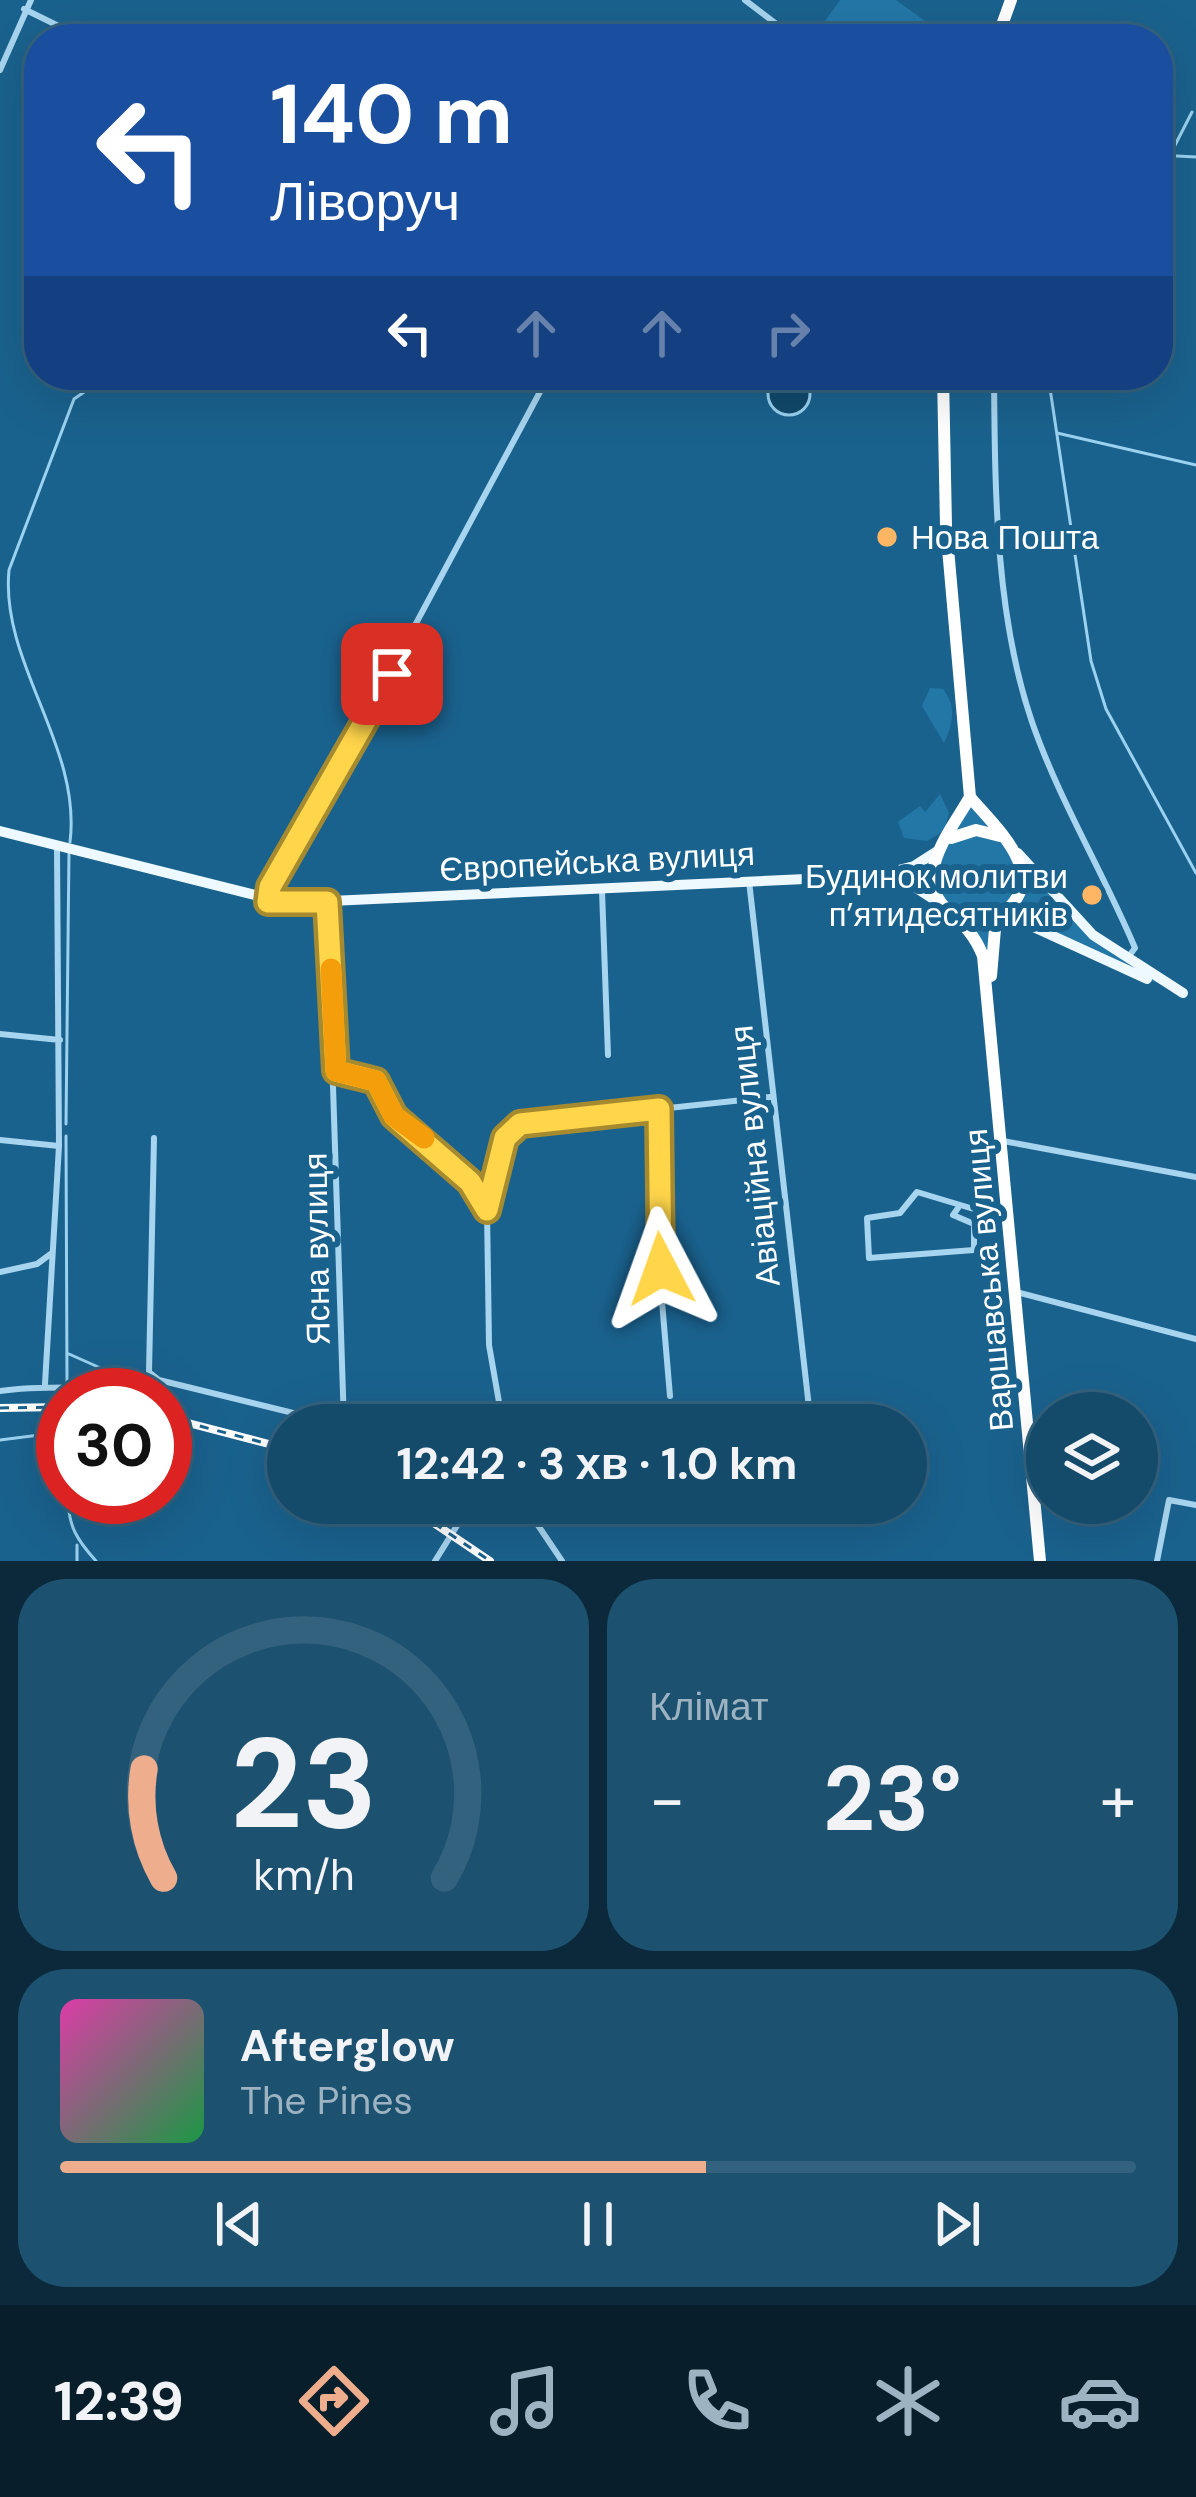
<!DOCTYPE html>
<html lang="uk">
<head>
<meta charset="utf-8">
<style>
	:root { --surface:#144a6a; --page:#1d5170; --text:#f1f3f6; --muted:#9db3c1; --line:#33627e; --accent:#eead8d }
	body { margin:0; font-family:"DM Sans",sans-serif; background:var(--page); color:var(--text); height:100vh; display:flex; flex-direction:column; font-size:45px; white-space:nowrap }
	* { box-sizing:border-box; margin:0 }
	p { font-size:39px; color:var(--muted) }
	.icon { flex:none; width:66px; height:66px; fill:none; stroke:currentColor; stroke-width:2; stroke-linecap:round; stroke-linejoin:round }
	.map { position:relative; height:1561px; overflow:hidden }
	.sheet { display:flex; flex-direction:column; gap:18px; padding:18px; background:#0b293a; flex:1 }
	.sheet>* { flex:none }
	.banner { position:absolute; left:24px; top:24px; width:1149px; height:366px; border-radius:48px; box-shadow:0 12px 48px #0002,0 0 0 3px var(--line); background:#1a4fa0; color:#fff; overflow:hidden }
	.tools { position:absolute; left:1026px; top:1392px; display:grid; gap:24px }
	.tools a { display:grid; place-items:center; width:132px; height:132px; border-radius:50%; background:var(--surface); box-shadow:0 12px 48px #0002,0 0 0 3px var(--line); font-size:60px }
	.speed { position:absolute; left:36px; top:1368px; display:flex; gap:24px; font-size:60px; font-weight:700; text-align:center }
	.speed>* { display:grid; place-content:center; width:156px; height:156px; border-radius:50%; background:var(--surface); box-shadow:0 12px 48px #0002,0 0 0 3px var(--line); line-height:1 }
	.speed .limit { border:18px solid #d22; background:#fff; color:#111 }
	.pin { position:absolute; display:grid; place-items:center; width:102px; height:102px; color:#fff; margin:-51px; border-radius:24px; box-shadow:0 6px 18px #0006 }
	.me { position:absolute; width:132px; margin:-66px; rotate:356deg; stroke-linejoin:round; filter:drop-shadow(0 0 9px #0008) }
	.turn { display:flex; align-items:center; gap:42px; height:252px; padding:0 48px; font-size:54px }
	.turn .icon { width:156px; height:156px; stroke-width:2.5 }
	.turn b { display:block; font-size:84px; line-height:102px }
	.lanes { display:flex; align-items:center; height:114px; padding:0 48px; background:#0003; justify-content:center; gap:60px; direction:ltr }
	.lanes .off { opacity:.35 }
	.big { font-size:90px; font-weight:700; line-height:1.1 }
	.sheet .card { flex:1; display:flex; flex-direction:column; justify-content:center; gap:18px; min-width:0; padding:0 42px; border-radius:48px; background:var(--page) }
	.sheet .dial { align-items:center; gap:0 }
	.dial svg { height:312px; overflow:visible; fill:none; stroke:var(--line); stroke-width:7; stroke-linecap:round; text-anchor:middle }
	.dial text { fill:var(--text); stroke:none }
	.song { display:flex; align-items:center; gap:36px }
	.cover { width:144px; height:144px; border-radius:18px; background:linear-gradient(135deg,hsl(320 70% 55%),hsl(140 70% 35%)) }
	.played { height:12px; border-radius:6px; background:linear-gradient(90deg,var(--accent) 60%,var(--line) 60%) }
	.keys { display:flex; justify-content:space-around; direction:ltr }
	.heat { display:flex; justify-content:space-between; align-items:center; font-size:66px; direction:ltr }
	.sheet .tiles { flex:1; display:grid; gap:18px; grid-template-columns:1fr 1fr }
	.card:last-child { grid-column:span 2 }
	.trip { position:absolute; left:267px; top:1404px; width:660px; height:120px; border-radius:60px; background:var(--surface); box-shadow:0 12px 48px #0002,0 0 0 3px var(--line); font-weight:700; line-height:120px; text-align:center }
	.menu { display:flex; height:192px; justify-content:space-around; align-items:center; background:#081e2a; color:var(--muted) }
	.menu .icon { width:84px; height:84px }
	.menu .current { color:var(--accent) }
	.menu b { font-size:54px; color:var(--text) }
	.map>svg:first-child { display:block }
	.green { fill:#2377a7 }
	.water { fill:#11496c; stroke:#9ad2f0; stroke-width:3 }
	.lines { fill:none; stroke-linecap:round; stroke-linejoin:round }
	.stream { stroke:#9ad2f0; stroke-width:3 }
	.street { stroke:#a7d4ee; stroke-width:6 }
	.primary { stroke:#eef8ff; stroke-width:10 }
	.highway { stroke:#fff; stroke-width:12 }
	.rail-casing { stroke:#fff; stroke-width:8 }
	.rail { stroke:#1a628e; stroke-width:3; stroke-dasharray:9; stroke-linecap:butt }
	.route-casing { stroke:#a68a30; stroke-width:30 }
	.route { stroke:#ffd54a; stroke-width:21 }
	.slow { stroke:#f59e0b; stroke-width:21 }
	.poi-dot { fill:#ffb664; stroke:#1a628e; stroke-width:4.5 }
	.labels { text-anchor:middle; stroke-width:12; stroke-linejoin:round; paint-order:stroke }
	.poi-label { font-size:33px; fill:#fff; stroke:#1a628e; text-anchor:start }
	.street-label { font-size:33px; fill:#fff; stroke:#1a628e }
</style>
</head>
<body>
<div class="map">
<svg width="1196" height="1561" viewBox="0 0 1196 1561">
	<rect width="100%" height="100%" fill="#1a628e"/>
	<path class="green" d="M 840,0 L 896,0 L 950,39 L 835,39 L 820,28 Z
		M 930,688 L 943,689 C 957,707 953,723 944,743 L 922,706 Z
		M 940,794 L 949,813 L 944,831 L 927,841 L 904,838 L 898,822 L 920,806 L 925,812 Z
		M 970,797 L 1074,917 L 1183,993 L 1100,961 L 1003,913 L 991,970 L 956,916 L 888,877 L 939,850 Z"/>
	<path class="water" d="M768 394a21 21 0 1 1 42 0a21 21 0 1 1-42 0Z"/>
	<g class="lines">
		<path class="stream" d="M 1101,39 L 1109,24
			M 1158,155 L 1196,157
			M 1170,155 L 1192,112
			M 1048,375 L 1091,661 L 1106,709 L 1196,873
			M 1057,433 L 1196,465
			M 70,842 C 82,746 0,663 9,570 L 74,399 L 109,375
			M 66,1124 L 69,851
			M 66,1136 L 67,1382
			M 69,1354 L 105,1370 L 105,1385
			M 67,1395 L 67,1394
			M 0,1440 L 63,1432
			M 68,1497 C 68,1526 77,1540 96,1561
			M 77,1545 L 77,1561"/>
		<path class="street" d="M 745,0 L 796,39
			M 24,9 L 85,39
			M 0,70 L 31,0
			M 994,375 C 995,488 995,614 1032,722 C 1059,800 1103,872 1135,948 L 1129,956
			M 749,881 L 811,1425
			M 602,891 L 608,1055
			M 269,898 L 549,375
			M 327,901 L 344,1425
			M 0,1034 L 60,1040
			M 336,1071 L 376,1081 L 394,1116 L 482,1195 L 487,1210 L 489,1345 L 503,1425
			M 659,1109 L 656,1231 L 670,1396
			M 154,1138 L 149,1372 L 159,1380 L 342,1425
			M 0,1140 L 59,1146
			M 1003,1141 L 1196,1177
			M 488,1208 L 505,1138 L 520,1124 L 770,1097
			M 958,1208 L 953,1215 L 974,1224 L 974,1250 L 869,1258 L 867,1218 L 900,1213 L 917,1192 L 1007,1219
			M 0,1272 L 37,1264 L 52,1253
			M 1016,1292 L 1196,1339
			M 45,1384 L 59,1146 L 57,848
			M 0,1391 C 55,1383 101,1393 156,1381
			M 523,1503 L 562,1561
			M 435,1561 L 471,1503
			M 1157,1561 L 1169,1500 L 1196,1505"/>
		<path class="primary" d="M 0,831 L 287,903 L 870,876 L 904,880 L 941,904
			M 1018,853 L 1093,935 L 1183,993
			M 883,874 L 914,866 L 939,850
			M 1003,913 L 1147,979"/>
		<path class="highway" d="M 997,39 L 1011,0
			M 943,375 L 946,526 L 970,797
			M 970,797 C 952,829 910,878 948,910 C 964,924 975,936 983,956 L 1040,1561
			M 951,838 L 976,830 L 1000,836
			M 958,917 C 974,922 990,923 1004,912 C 1051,875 995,827 970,797
			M 991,976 L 996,917"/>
		<g class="rail-casing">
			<path id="rail" d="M 0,1408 L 63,1407
				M 165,1417 L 288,1449
				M 404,1503 L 490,1561"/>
		</g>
		<use href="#rail" class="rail"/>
	</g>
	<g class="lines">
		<g class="route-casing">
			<path id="route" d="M 392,674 L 270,887 L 268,902 L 327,902 L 336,1071 L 376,1081 L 394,1116 L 470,1182 L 487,1210 L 505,1138 L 520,1124 L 659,1109 L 661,1269"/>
		</g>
		<use href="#route" class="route"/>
		<path class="slow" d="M 331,969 L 336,1071 L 376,1081 L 394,1116 L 424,1138"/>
	</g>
	<g class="poi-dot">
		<circle cx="887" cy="537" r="12"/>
		<circle cx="1092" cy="895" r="12"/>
	</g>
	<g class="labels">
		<g class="poi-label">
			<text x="911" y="549">Нова Пошта</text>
			<text x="1068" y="888" text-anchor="end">Будинок молитви<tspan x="1068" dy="38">п’ятидесятників</tspan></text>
		</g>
		<g class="street-label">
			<text transform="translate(597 861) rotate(-3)" y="12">Європейська вулиця</text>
			<text transform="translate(754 1156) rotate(-96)" y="12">Авіаційна вулиця</text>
			<text transform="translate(316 1249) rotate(-91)" y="12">Ясна вулиця</text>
			<text transform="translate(988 1280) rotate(-95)" y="12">Варшавська вулиця</text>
		</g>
	</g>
</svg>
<div class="tools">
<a><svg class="icon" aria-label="layers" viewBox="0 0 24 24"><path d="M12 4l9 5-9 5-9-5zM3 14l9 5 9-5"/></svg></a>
</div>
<div class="speed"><div class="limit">30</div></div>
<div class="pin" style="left:392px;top:674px;background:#d93025"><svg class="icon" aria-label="arrive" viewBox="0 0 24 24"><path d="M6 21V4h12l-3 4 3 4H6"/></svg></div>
<svg class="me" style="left:661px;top:1269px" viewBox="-20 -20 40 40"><path d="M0-17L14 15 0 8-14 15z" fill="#ffd54a" stroke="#fff" stroke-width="4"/></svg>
<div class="trip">12:42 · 3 хв · 1.0 km</div>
<div class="banner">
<div class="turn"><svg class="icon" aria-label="left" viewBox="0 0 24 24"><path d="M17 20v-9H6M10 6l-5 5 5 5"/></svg><div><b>140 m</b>Ліворуч</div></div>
<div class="lanes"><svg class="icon" aria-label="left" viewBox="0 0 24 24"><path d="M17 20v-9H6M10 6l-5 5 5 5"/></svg><svg class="icon off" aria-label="ahead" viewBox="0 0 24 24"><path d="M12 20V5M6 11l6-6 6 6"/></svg><svg class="icon off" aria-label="ahead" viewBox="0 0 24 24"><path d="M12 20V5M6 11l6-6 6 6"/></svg><svg class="icon off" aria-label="right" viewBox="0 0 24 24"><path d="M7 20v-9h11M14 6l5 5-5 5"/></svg></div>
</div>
</div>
<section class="sheet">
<div class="tiles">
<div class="card dial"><svg viewBox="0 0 100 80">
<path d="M14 69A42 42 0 1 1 86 69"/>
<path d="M14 69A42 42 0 0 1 9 41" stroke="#eead8d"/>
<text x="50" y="56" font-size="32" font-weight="700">23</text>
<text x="50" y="72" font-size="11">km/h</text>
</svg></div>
<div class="card"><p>Клімат</p>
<div class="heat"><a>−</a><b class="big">23°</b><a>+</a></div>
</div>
<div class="card">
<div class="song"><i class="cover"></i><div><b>Afterglow</b><p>The Pines</p></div></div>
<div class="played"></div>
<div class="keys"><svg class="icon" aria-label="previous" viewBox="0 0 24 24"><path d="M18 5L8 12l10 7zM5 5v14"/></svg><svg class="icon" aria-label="pause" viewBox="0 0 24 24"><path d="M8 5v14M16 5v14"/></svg><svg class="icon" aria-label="next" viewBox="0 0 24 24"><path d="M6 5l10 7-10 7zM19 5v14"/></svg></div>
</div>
</div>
</section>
<nav class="menu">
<b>12:39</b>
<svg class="icon current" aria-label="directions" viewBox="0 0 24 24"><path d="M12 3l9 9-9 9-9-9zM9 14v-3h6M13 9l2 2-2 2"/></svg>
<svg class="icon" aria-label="music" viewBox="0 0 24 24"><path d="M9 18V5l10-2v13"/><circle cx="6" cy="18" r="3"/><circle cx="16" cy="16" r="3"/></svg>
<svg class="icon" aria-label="phone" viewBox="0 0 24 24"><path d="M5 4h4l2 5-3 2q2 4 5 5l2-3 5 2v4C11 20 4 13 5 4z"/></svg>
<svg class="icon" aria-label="climate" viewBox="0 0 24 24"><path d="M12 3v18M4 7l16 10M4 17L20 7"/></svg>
<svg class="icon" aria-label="car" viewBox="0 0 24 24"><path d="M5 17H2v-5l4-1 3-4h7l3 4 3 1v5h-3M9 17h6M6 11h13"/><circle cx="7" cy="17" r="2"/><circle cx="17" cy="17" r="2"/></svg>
</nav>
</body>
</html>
